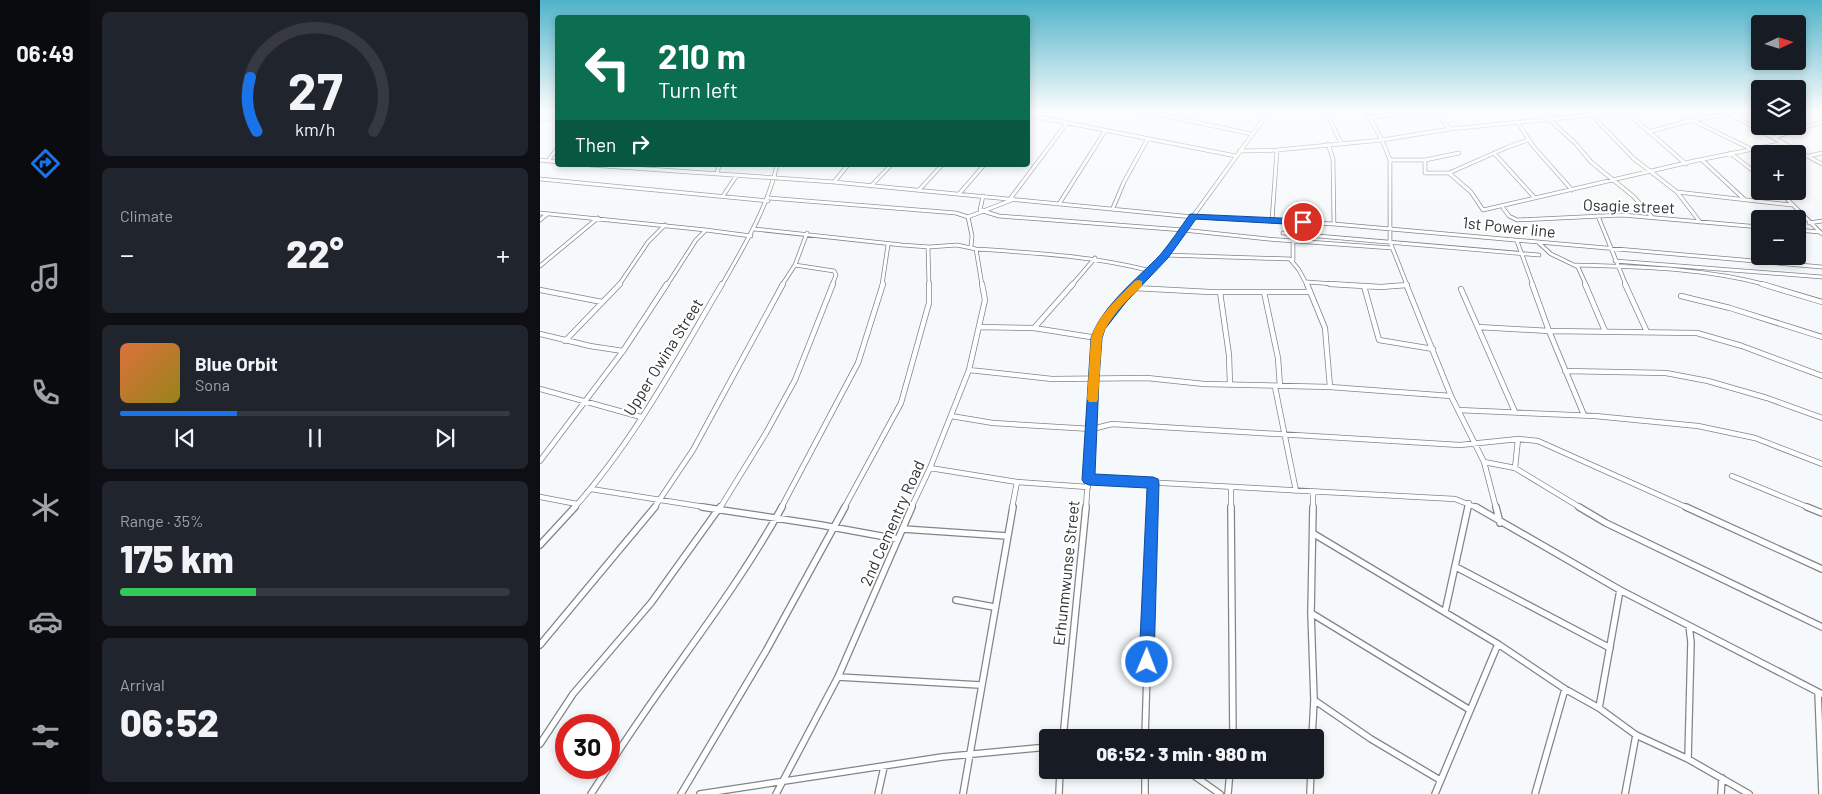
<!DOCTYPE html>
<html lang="en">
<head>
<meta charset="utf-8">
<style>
	:root { --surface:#171b24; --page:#20242c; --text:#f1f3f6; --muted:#9ea1a6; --line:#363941; --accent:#1a73e8 }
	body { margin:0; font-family:Barlow,sans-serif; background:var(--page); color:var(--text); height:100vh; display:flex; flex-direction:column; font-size:19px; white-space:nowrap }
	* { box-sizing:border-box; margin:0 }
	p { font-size:16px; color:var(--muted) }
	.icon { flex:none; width:28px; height:28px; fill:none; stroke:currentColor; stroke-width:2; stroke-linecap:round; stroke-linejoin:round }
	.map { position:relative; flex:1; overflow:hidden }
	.panel { display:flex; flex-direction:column; gap:12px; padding:12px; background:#0d0f14; width:450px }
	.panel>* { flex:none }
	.guide { position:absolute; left:15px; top:15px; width:475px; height:152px; border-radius:5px; box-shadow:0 2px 8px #0003; background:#0b6e4f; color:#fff; overflow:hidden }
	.needle { width:32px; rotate:86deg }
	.tools { position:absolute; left:1211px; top:15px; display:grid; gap:10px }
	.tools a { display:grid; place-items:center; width:55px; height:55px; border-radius:5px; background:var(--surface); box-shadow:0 2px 8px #0003; font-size:25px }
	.speed { position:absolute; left:15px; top:714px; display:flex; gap:10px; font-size:25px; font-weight:700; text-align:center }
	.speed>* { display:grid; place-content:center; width:65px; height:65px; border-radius:50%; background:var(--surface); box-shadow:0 2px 8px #0003; line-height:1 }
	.speed .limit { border:8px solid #d22; background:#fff; color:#111 }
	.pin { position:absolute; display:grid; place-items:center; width:42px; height:42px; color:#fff; margin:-21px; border:2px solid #fff; border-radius:50%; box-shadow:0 1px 5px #0007 }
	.me { position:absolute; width:55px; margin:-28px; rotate:1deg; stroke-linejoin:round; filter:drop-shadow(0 0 4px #0008) }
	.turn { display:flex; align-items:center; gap:18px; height:105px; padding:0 20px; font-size:22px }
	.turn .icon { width:65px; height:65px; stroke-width:2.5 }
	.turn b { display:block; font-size:35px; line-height:42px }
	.then { display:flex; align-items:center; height:48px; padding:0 20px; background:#0003; gap:10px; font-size:19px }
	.big { font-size:38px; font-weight:800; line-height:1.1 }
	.panel .widget { flex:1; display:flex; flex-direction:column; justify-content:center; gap:8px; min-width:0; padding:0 18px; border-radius:8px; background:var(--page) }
	.panel .dial { align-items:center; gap:0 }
	.dial svg { height:130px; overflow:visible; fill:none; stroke:var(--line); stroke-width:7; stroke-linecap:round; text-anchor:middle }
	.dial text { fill:var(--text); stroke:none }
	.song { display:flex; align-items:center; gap:15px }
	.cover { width:60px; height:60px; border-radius:8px; background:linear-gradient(135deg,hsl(20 70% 55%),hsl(50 70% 35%)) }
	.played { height:5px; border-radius:2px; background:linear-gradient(90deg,var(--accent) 30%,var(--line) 30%) }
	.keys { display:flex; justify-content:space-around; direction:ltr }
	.heat { display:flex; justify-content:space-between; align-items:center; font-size:28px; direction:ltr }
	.charge { height:8px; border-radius:4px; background:linear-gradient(90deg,#34c759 35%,var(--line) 0) }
	.trip { position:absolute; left:499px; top:729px; width:285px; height:50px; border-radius:5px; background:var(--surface); box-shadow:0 2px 8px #0003; font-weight:800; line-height:50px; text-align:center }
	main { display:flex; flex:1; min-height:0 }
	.tab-bar { display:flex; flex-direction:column; width:90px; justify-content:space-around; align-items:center; background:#090b0e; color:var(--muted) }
	.tab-bar .icon { width:35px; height:35px }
	.tab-bar .on { color:var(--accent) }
	.tab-bar b { font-size:22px; color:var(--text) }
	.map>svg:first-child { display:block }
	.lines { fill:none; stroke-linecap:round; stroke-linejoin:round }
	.street-far2-casing { stroke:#828587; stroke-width:4.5 }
	.street-far1-casing { stroke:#828587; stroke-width:6 }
	.street-casing { stroke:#828587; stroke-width:8 }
	.street-far2 { stroke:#fff; stroke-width:3 }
	.street-far1 { stroke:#fff; stroke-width:4.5 }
	.street { stroke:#fff; stroke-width:5.5 }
	.route { fill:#1a73e8; stroke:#114b97 }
	.slow { fill:#f59e0b }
	.labels { text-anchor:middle; stroke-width:4; stroke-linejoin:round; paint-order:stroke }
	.street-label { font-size:16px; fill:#2f3031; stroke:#fff }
</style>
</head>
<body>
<main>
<nav class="tab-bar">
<b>06:49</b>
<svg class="icon on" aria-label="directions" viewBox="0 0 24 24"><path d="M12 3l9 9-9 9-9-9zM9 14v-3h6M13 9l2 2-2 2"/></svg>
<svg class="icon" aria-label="music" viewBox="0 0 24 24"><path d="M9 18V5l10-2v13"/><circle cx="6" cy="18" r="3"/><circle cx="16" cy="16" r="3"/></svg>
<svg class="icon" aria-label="phone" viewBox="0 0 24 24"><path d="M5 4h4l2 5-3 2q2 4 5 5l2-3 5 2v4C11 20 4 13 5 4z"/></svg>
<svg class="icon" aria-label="climate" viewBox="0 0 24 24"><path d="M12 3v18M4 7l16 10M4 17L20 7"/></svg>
<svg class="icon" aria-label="car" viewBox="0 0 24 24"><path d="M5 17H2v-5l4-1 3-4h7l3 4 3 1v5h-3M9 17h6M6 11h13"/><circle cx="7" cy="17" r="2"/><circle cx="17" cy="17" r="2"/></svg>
<svg class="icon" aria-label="filters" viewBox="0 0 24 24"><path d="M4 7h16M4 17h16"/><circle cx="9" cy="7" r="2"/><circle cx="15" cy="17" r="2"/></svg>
</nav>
<section class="panel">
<div class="widget dial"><svg viewBox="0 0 100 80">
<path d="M14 69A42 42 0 1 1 86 69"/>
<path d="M14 69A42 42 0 0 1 10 36" stroke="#1a73e8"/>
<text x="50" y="56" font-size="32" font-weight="700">27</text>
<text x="50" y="72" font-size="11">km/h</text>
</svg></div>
<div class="widget"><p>Climate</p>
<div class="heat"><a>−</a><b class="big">22°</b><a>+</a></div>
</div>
<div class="widget">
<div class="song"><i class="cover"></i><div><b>Blue Orbit</b><p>Sona</p></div></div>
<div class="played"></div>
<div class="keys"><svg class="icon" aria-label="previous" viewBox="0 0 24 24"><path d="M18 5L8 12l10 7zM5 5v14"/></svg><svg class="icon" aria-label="pause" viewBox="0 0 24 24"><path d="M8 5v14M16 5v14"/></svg><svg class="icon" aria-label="next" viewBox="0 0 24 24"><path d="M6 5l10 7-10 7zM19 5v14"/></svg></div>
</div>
<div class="widget"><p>Range · 35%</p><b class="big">175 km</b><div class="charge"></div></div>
<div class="widget"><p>Arrival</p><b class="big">06:52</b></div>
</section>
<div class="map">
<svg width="1282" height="794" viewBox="0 0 1282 794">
	<rect width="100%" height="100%" fill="#f6f9fb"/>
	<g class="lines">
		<g class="street-far2-casing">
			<path id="street-far2" d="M 598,110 L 712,134
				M 785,110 L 801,143
				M 825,110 L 842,140 L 850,160 L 850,242 L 867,285
				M 893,110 L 910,129
				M 999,110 L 1036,144 L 1051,162 L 1093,196 L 1112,217
				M 1047,110 L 1093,158 L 1137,192 L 1160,222
				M 1084,110 L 1146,164
				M 1182,110 L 1282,164
				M 488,115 L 696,156
				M 1194,117 L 1219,110
				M 829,118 L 886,110
				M 0,119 L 18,119
				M 8,119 L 15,110
				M 1154,121 L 1209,148
				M 978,123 L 993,146 L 1032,190
				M 1108,132 L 1152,120 L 1188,114
				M 1235,137 L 1282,122
				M 988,140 L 968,147 L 909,173 L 931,192 L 943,210 L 1154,161 L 1244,143
				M 788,144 L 793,159 L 794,224
				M 699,151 L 737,150 L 842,140 L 910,129 L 1052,115 L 1081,110
				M 954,153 L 994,197
				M 1190,153 L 1220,176
				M 1269,156 L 1282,153
				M 0,160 L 18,162
				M 850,160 L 885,160 L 919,153
				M 885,160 L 885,173 L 909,173
				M 1162,160 L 1204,199
				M 8,161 L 18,147
				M 50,165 L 294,182 L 653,217 L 794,224 L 1282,267
				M 177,174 L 179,165
				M 0,179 L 228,201
				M 294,182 L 308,165
				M 331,186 L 351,165
				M 379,190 L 402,165
				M 1239,191 L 1282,234
				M 1137,192 L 1252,205
				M 419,194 L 444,165
				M 183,196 L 197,175
				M 443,196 L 440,210 L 459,216 L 643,230
				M 229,198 L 416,213 L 428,217 L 432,236 L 431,246
				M 470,199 L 527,123
				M 519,204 L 565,131
				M 573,208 L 584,182 L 607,140
				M 963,208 L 969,216 L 977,220 L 1082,215 L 1220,227
				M 0,213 L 166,230
				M 1058,216 L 1086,285
				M 428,217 L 474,199
				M 0,220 L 7,214
				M 732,220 L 737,150
				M 1269,223 L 1282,221
				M 214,229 L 362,245 L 389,247 L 417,245 L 436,249 C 495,253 553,256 611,271
				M 643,230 L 728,239 L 852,248
				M 1258,230 L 1279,232
				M 743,233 L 999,255
				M 753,240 L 753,260
				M 977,241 L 993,285
				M 999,243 L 1011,254 L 1038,267 L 1046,285
				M 388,248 L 389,285
				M 436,249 L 442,285
				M 625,255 L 750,259 L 759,270 L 767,285
				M 1075,261 L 1282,277
				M 255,265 L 294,271 L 296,275 L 292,285
				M 1036,265 C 1100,267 1165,268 1227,285
				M 0,266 L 58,218
				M 767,282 L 809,285
				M 79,285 L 108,242 L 125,225
				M 127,285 L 156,240 L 166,230 L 211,236
				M 182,285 C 204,246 227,209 237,165
				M 242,285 L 255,265 L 267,233
				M 342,285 L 348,245
				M 532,285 L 555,258
				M 596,285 L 625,255 L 730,110"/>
		</g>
		<g class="street-far1-casing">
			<path id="street-far1" d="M 767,284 L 785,328 L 790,387
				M 790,284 L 841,287 L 867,285
				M 866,284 L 911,396 L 944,462 L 956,508
				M 992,284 L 1009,331 L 1044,415
				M 1045,284 L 1065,331
				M 1085,284 L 1107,332
				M 1222,284 L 1282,302
				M 824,286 L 839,340 L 893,349
				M 594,288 L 670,292 L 770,292
				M 921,289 L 975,412
				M 0,290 L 62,302
				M 680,292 L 689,355 L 690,385
				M 724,292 L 738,358 L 740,386
				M 1141,296 L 1190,308 L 1282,337
				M 440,327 L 494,328 L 557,338
				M 938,327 L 1009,331 L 1157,333 L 1202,346 L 1282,376
				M 494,328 L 533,284
				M 0,334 L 50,346 L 83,351
				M 25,341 L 80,284
				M 429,370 L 512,379 L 607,378 L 664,384 L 790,387 L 911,396
				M 1025,371 L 1126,373 L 1168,381 L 1227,398 L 1282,418
				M 735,387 L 756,491
				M 0,389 L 101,417
				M 918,410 L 1055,416 L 1158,426 L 1215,438 L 1282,464
				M 411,416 L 453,423 L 552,429 L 572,424 L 920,445 L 978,439 L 998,441 L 1148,508
				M 0,461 L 83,351 L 127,284
				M 944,462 L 975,468 L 1041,508
				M 390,468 L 477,482 L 548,487
				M 975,468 L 978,439
				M 1192,476 L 1270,508
				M 549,479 L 915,499 L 938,508
				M 691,488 L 691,508
				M 51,489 L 171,508
				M 0,497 L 37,504
				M 34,508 C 94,441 137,360 182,284
				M 114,508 L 153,450 L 243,284
				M 180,508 L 226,433 L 255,380 L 293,284
				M 241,508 L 318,363 L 343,284
				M 304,508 L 361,403 L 389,303 L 389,284
				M 371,508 L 390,468 L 429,370 L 445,300 L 442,284
				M 472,508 L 477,482
				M 546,508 L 557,338 L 560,328 L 598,284
				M 612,508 L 613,483
				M 773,508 L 773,492
				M 928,508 L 929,503"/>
		</g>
		<g class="street-casing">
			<path id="street" d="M 162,507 L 281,525 L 357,539
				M 691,507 L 693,738
				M 936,507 L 1080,590 L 1282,694
				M 956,507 L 960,523
				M 1039,507 L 1066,523 L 1282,627
				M 1146,507 L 1282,569
				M 1267,507 L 1282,513
				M 363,529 L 467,536
				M 774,534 L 958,644 L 1025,689 L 1059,708 L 1096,735 L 1148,759 L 1209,794
				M 0,545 L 35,507
				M 916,567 L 1070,648
				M 416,600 L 454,607
				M 905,612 L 928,507
				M 771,613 L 930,710
				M 0,645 L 115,507
				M 298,677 L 440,685
				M 1278,692 L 1282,794
				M 774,700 L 831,739 L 900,780
				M 1059,708 L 1080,590
				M 523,738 L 546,507
				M 605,738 L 612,507
				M 772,738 L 774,700 L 771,613 L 773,507
				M 0,744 L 33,694 L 111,603 L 180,507
				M 1148,759 L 1151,642 L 1149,626
				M 69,766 C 124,678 192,598 242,507
				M 605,770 L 605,794
				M 646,770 L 680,794
				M 51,794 L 68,768
				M 141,794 L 226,651 L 305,507
				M 160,794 L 402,757 L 508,747
				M 236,794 L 298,677 L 372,507
				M 338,794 L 344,767
				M 423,794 L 473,507
				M 519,794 L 520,770
				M 688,794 L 690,770
				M 770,794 L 771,770
				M 895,794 L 958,644
				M 995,794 L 1025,689
				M 1085,794 L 1096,735
				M 1181,794 L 1182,778"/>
		</g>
		<use href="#street-far2" class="street-far2"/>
		<use href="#street-far1" class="street-far1"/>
		<use href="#street" class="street"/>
	</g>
	<linearGradient id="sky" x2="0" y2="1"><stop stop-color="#4fb3c9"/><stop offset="0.5" stop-color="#fbfcfd"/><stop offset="1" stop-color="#fbfcfd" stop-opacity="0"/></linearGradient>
	<rect width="1282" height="222" fill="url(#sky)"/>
	<path class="route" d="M 650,214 L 763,219 L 767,222 L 763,225 L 656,219 L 628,258 L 586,302 L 565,329 L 562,338 L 559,379 L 555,474 L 613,477 L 618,479 L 619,483 L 614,662 L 612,668 L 607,670 L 602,668 L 599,662 L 607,488 L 549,485 L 544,483 L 542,480 L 551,338 C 561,307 598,278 620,255 C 631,242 640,228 650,214 Z"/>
	<path class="slow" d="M 598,280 L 602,281 L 602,286 C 587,300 568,318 562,338 L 558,399 L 557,402 L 549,402 L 547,399 L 551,338 C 558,315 579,297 595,281 Z"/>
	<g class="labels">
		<g class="street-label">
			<text transform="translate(1089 206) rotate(2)" y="6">Osagie street</text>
			<text transform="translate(969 227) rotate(6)" y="6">1st Power line</text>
			<text transform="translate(123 357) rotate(-58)" y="6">Upper Owina Street</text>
			<text transform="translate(352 523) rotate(-66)" y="6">2nd Cementry Road</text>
			<text transform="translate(526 573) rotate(-84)" y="6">Erhunmwunse Street</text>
		</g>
	</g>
</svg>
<div class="tools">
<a><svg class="needle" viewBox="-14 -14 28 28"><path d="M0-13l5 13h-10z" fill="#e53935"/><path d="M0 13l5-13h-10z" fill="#9ea1a6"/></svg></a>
<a><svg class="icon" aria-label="layers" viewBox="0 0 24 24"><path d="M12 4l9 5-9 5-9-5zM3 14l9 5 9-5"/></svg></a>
<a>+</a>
<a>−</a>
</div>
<div class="speed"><div class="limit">30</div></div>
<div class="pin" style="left:763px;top:222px;background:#d93025"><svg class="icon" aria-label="arrive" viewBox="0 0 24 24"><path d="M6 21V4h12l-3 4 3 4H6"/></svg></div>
<svg class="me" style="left:607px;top:662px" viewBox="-20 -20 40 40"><circle r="17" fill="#1a73e8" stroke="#fff" stroke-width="3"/><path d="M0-11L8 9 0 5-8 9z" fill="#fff"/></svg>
<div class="trip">06:52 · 3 min · 980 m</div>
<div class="guide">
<div class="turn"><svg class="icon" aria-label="left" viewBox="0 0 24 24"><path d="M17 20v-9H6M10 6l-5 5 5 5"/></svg><div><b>210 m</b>Turn left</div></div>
<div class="then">Then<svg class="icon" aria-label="right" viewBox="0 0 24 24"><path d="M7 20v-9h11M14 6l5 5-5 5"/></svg></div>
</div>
</div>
</main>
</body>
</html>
